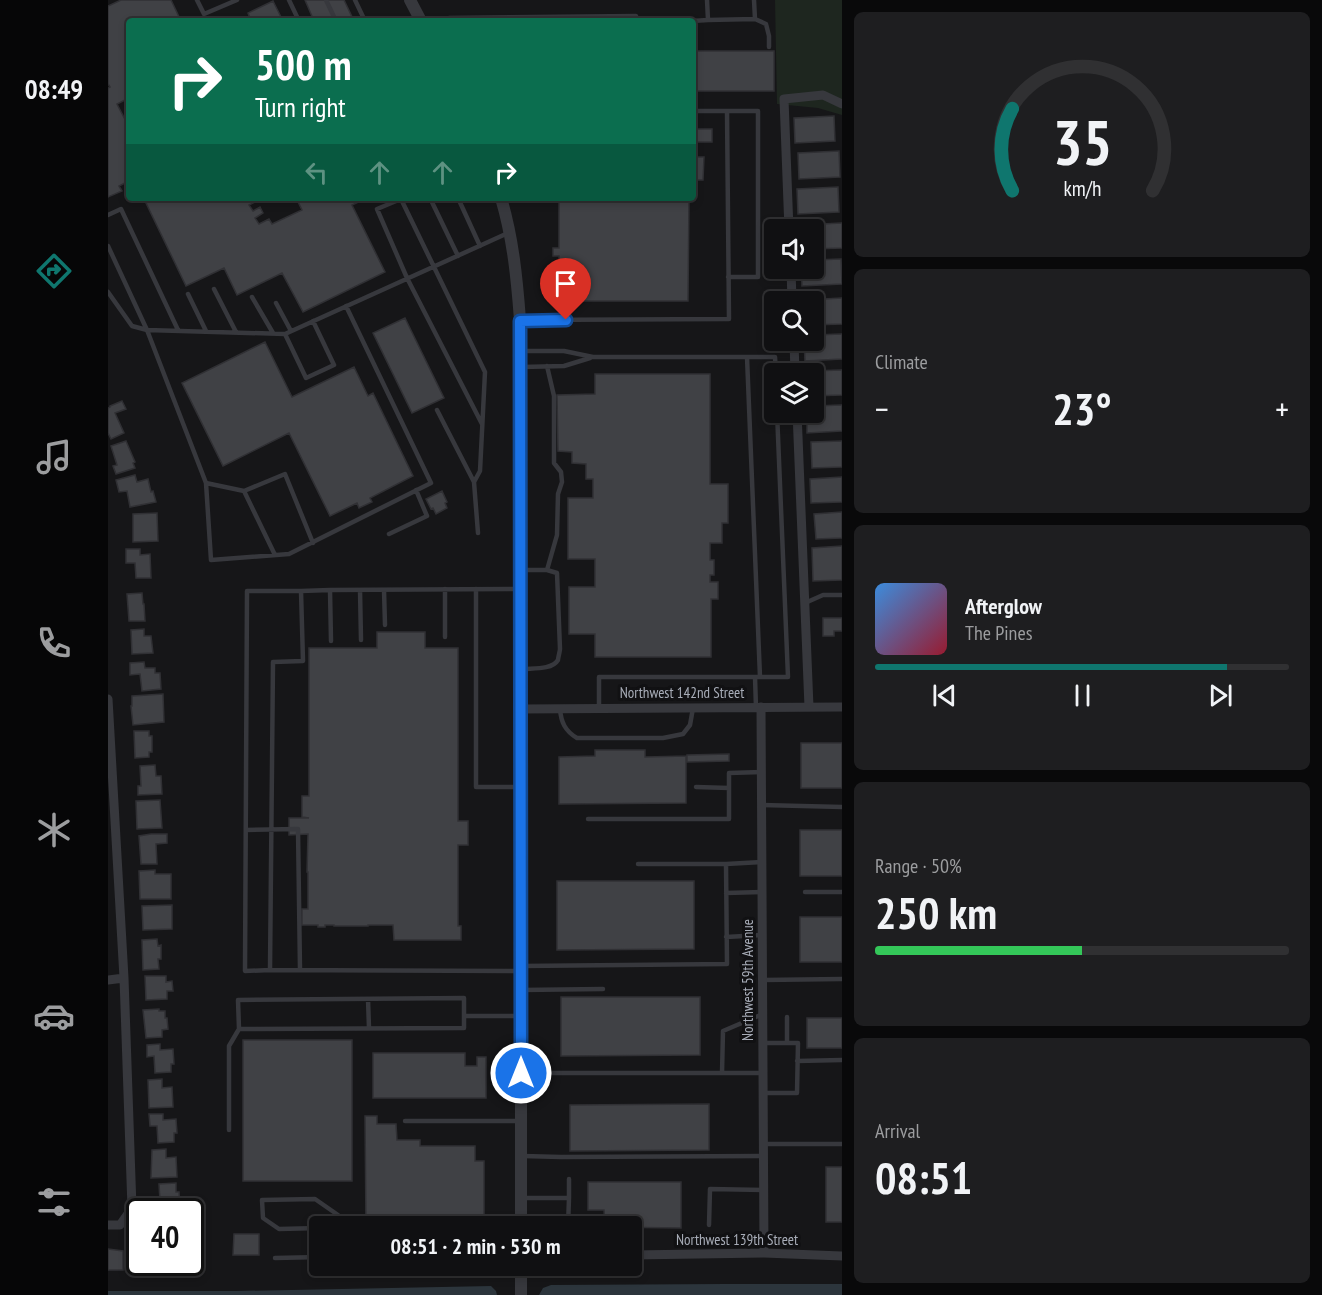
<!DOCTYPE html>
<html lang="en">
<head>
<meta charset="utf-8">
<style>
	:root { --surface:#101012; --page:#1e1e20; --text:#f1f3f6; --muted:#9c9d9f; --line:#303032; --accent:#0f766e }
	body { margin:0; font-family:"PT Sans Narrow",sans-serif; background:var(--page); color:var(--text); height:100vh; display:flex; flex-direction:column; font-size:22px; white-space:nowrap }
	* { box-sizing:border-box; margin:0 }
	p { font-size:20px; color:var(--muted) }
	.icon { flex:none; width:33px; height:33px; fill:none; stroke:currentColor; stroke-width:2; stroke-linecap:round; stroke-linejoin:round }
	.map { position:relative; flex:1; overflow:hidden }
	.panel { display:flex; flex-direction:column; gap:12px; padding:12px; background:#09090a; width:480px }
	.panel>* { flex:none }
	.guide { position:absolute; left:18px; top:18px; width:570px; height:183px; border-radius:6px; box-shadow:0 3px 9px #0003,0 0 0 2px var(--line); background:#0b6e4f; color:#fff; overflow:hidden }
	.fabs { position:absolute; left:656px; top:219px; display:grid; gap:12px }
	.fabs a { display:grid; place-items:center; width:60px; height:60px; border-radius:6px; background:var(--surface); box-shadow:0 3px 9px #0003,0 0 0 2px var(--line); font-size:30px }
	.speed { position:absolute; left:18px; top:1198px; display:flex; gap:12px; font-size:30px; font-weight:700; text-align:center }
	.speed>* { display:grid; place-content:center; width:78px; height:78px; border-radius:50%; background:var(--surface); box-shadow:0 3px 9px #0003,0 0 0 2px var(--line); line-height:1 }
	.speed .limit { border:3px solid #111; border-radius:9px; background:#fff; color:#111 }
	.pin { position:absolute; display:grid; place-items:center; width:51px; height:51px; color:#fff; margin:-62px -26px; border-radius:50% 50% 50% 0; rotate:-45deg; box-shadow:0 0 6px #0007 }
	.pin .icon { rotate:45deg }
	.me { position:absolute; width:66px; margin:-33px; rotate:0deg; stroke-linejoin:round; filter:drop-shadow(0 0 4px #0008) }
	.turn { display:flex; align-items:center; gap:21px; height:126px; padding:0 30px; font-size:27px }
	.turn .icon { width:78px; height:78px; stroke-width:2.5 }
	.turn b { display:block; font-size:42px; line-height:51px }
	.lanes { display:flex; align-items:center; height:57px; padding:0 30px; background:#0003; justify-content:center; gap:30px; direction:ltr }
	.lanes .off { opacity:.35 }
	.big { font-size:45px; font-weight:600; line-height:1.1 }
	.panel .widget { flex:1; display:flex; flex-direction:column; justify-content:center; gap:9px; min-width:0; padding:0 21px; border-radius:9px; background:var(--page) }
	.panel .dial { align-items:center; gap:0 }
	.dial svg { height:156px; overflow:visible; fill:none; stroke:var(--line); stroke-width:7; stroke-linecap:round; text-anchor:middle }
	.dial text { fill:var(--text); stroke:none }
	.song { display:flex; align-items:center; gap:18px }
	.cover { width:72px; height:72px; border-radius:9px; background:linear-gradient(135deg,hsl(210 70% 55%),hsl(350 70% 35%)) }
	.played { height:6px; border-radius:3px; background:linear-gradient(90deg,var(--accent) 85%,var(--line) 85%) }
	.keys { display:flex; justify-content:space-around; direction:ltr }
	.heat { display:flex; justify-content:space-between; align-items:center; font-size:33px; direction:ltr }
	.charge { height:9px; border-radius:4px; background:linear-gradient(90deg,#34c759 50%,var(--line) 0) }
	.trip { position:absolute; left:201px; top:1216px; width:333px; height:60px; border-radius:6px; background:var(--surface); box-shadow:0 3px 9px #0003,0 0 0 2px var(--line); font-weight:600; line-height:60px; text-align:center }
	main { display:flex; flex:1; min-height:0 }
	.dock { display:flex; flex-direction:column; width:108px; justify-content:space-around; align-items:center; background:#060607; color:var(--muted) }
	.dock .icon { width:42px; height:42px }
	.dock .selected { color:var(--accent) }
	.dock b { font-size:27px; color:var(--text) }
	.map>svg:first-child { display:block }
	.green { fill:#1e261f }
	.water { fill:#2c353c }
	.building { fill:#404145; stroke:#303034; stroke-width:1.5 }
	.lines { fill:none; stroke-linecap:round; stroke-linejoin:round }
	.service { stroke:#37383d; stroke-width:4.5 }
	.minor { stroke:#37383d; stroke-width:9 }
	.tertiary { stroke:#37383d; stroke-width:12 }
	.route-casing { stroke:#114b97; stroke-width:15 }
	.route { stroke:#1a73e8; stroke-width:10 }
	.labels { text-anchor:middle; stroke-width:6; stroke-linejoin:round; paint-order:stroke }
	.street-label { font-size:15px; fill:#a8adb8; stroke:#111113 }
</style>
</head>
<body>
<main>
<nav class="dock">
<b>08:49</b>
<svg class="icon selected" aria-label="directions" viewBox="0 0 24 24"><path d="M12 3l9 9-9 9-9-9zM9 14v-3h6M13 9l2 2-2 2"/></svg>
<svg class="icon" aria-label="music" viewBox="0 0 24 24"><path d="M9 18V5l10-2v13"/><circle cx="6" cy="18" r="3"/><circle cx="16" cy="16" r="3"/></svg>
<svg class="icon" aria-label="phone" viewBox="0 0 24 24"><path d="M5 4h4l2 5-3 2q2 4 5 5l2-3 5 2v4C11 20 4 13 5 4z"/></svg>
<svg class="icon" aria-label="climate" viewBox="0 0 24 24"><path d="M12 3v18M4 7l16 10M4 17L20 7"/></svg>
<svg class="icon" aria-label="car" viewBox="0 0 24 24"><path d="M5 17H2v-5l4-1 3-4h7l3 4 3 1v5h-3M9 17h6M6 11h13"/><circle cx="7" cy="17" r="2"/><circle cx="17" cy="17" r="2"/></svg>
<svg class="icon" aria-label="filters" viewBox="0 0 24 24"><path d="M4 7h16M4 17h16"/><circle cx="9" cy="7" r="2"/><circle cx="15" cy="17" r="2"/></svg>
</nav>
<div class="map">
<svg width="734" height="1295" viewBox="0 0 734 1295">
	<rect width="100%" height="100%" fill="#161618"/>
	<path class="green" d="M 667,0 L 734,0 L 734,115 L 710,108 L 669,104 Z"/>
	<path class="water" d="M 617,1284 L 734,1284 L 734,1295 L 431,1295 L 435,1288 L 443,1285 Z
		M 383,1286 L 388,1291 L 389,1295 L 0,1295 L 0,1291 L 128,1291 Z"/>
	<path class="building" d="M 13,0 L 63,0 L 73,21 L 21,21 L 21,98 L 9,104 L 21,127 L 21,181 L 11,186 L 14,191 L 0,197 L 0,88 L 2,87 L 0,84 L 0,6 Z
		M 197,0 L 236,0 L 246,21 L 206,21 Z
		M 165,1 L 175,21 L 136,21 L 142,18 L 140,13 Z
		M 585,51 L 666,51 L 666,91 L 585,91 Z
		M 726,116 L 727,141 L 687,143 L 686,118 Z
		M 585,129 L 604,129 L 604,142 L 585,142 Z
		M 731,151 L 732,177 L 691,179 L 690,153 Z
		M 585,157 L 596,157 L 595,180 L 585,180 Z
		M 730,187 L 731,212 L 690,214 L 689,189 Z
		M 48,198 L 147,198 L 149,201 L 141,205 L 145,211 L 152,207 L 155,213 L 147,218 L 151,224 L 161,219 L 164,224 L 194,210 L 188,198 L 259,198 L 244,205 L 277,272 L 195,312 L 174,273 L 129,295 L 116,268 L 78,286 L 38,203 Z
		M 451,198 L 581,198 L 580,301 L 451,301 L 451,256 L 445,256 L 445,248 L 451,248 Z
		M 734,223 L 734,248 L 705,249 L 705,230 L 694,230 L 693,225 Z
		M 733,259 L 734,284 L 694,286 L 693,268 L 705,268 L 705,260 Z
		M 734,298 L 734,324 L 705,325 L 705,302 L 697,302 L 697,300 Z
		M 297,318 L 336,398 L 304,413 L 265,333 Z
		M 734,334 L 734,359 L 697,361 L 696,340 L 705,340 L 705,335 Z
		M 157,342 L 184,397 L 246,367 L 260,396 L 265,393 L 305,476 L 262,498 L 264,502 L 251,508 L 249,503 L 222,516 L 181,433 L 115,466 L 74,383 Z
		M 734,370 L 734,395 L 705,396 L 705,374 L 700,374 L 700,371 Z
		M 487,374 L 602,374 L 602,484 L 620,484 L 620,523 L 614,523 L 614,543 L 602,543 L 602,560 L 606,560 L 606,575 L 602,575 L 602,582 L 610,582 L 610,599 L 603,599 L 603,657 L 487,657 L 487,634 L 461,634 L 461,587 L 487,587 L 487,559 L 460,559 L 460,498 L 485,498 L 485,479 L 478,479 L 478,464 L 464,463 L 464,452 L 450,451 L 449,395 L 487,394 Z
		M 14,401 L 18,409 L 7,413 L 16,433 L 3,439 L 0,433 L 0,408 L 2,407 L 2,406 Z
		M 734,405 L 734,431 L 699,433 L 699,412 L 705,412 L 705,406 Z
		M 18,441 L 27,462 L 25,463 L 27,468 L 8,474 L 5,466 L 9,465 L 3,446 Z
		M 734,441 L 734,467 L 704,468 L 703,442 Z
		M 27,475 L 29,482 L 40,479 L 43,492 L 45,491 L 48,502 L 22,507 L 19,491 L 11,492 L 8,480 Z
		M 734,477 L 734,502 L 703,503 L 702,479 Z
		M 334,491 L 339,502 L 337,503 L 339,508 L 328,514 L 325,508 L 323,509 L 318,499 Z
		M 734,512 L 734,538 L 708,539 L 706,514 Z
		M 49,513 L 50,541 L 25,542 L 25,514 Z
		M 734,546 L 734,580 L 705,581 L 704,548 Z
		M 18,549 L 32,549 L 32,555 L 42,554 L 43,578 L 28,578 L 27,563 L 18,563 Z
		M 34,593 L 35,604 L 36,604 L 37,621 L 21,621 L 19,594 Z
		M 715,618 L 734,618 L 734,631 L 726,631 L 726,636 L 715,636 Z
		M 36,629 L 36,636 L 43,636 L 45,653 L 24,654 L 23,630 Z
		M 269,632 L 317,632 L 317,648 L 350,648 L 350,821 L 360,821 L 360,845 L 350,845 L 350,926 L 353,926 L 353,940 L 286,940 L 285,925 L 260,925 L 260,926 L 226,926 L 226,925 L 217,925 L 217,927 L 210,927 L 210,925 L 194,925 L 194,909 L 200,909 L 200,872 L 199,872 L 200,834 L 181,835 L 181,818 L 201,818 L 194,817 L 194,796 L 201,796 L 201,648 L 269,648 Z
		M 36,662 L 37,668 L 47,668 L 47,673 L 52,673 L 53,689 L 34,691 L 32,674 L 22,675 L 22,663 Z
		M 55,694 L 56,722 L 25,725 L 23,706 L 24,706 L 24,696 Z
		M 26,731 L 41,731 L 41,736 L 44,736 L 44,752 L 41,752 L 41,757 L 27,758 Z
		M 693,743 L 734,743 L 734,788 L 693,788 Z
		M 487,750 L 537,750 L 537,757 L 578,756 L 578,803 L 451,804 L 451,757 L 487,756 Z
		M 621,754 L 621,761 L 579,762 L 579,755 Z
		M 47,765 L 48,776 L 53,776 L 54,794 L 30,795 L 30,786 L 33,786 L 32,766 Z
		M 52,800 L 54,828 L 29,829 L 28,801 Z
		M 692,830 L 734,830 L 734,876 L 692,876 Z
		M 43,834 L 59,834 L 59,843 L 48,844 L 49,864 L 33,864 L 31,836 Z
		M 47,870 L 47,874 L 63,874 L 63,899 L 32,899 L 31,871 Z
		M 449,881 L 586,881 L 586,949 L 449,950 Z
		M 64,905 L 64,929 L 35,930 L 34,906 Z
		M 692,917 L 734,917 L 734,962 L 692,962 Z
		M 49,939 L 50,946 L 53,945 L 53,959 L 50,959 L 51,969 L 35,970 L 34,940 Z
		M 37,976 L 58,976 L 58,982 L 64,981 L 65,991 L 59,991 L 59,999 L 38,1000 Z
		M 453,997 L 592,997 L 592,1055 L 453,1056 Z
		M 51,1009 L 51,1011 L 57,1011 L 57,1018 L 59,1018 L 60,1029 L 54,1030 L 54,1037 L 38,1038 L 35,1010 Z
		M 699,1018 L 734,1018 L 734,1048 L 699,1048 Z
		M 135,1040 L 244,1040 L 244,1181 L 135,1181 Z
		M 52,1044 L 52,1050 L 65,1049 L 66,1064 L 63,1064 L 63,1072 L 47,1073 L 46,1056 L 39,1057 L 39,1045 Z
		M 265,1053 L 357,1053 L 357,1066 L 369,1066 L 369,1057 L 378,1057 L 378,1098 L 265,1098 Z
		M 54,1079 L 54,1088 L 64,1087 L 65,1107 L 41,1108 L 40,1080 Z
		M 601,1104 L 601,1150 L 462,1151 L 462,1105 Z
		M 41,1114 L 55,1114 L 55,1120 L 68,1119 L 69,1133 L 66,1133 L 66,1142 L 50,1143 L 49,1126 L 42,1126 Z
		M 257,1116 L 269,1116 L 269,1124 L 288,1124 L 289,1140 L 312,1140 L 312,1146 L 367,1146 L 367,1161 L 376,1161 L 376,1227 L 353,1227 L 353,1220 L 289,1220 L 289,1227 L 258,1227 Z
		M 58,1149 L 58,1158 L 68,1157 L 69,1177 L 43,1178 L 44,1150 Z
		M 718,1167 L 734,1167 L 734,1222 L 718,1222 Z
		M 480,1182 L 573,1182 L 573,1228 L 497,1227 L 496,1210 L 480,1210 Z
		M 68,1183 L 68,1192 L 71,1192 L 72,1207 L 59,1208 L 59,1212 L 46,1212 L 45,1202 L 52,1201 L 51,1184 Z
		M 126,1234 L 151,1234 L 151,1255 L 125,1255 Z
		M 0,1249 L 15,1251 L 15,1270 L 0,1270 Z"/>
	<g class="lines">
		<path class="service" d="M 89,0 L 96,14 L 129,0
			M 181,0 L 191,21
			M 218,0 L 228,21
			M 247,0 L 257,21
			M 341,18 L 528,16 L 529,21
			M 647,19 L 658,24 L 661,36 L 661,47
			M 600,20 L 647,19 L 646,0
			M 584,21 L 600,20 L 599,0
			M 619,111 L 650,111 L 650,277 L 620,277
			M 322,198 L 350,256
			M 350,198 L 372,246
			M 0,215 L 13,209 L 70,330
			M 0,246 L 39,330 L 98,483 L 103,560 L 181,554 L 323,483 L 238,306
			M 106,289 L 128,332
			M 0,292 L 24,326 L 39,330 L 177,334 L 400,233
			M 80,294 L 98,331
			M 144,297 L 165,333
			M 168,303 L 183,331
			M 414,320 L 621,319 L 619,111 L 585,111
			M 177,334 L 198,378 L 226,365 L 205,321
			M 414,351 L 456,351 L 485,357 L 639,357
			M 439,366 L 446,396 L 446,463 L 453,472 L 454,482 L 450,494 L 449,535 L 439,570
			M 414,367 L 456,366 L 482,358
			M 329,410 L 366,482
			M 98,483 L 136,491 L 167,555
			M 136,491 L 177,474 L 205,543
			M 370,533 L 366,482 L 372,471 L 377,372 L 293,199 L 269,209 L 299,278 L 374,424
			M 281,534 L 319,516 L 308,490
			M 414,570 L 439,570 L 449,573 L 452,649 C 452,651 450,658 450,660 C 444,670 425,668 415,669
			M 337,589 L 337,637
			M 368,589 L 368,787 L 411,787
			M 222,590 L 193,591 L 195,661 L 165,662 L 162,970 L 412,971
			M 252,590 L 253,640
			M 276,590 L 277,625
			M 697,603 L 715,595 L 734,595
			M 223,641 L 222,590 L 412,589
			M 647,677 L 680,677 L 669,412
			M 652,677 L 639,357 L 667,357 L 668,374
			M 452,709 C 453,722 457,731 469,738 L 555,738 L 575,734 L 582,725 L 585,708
			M 491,709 L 491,677 L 647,677 L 648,708
			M 588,787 L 621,788
			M 654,805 L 734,807
			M 480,819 L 621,819 L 621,773 L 654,772
			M 138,830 L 190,829 L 192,970
			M 618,864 L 654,862
			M 697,892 L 734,892
			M 618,893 L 654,892
			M 618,937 L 654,935
			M 413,966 L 619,964 L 618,864 L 530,864
			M 162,970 L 137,971 L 139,591 L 193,591
			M 655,980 L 734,979
			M 413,990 L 495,989
			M 260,999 L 261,1028
			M 356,1016 L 356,1028 L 131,1029 L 130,1000 L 356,998 L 356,1016 L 411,1016
			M 655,1043 L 679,1043 L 679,1017
			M 689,1061 L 734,1060
			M 414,1073 L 614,1073 L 615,1031 L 655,1014
			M 614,1073 L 655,1073
			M 656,1093 L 689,1093 L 690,1043 L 679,1043
			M 297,1121 L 410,1121
			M 121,1130 L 121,1046 L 131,1029
			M 655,1144 L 734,1144
			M 415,1156 L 453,1157 L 655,1156
			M 416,1198 L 461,1198 L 461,1179
			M 601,1225 L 602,1189 L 656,1190
			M 460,1227 L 461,1198
			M 212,1228 L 171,1229 L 155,1218 L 154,1200 L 207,1199 L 230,1215 L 230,1227
			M 167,1258 L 212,1257"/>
		<path class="minor" d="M 681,230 L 676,99 L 715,95 L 734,104
			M 683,268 L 684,302
			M 686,340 L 687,374
			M 689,412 L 701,707
			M 0,699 L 16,978 L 24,1208 L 12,1225 L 0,1225
			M 653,707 L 656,1253
			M 413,709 L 734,707
			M 0,980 L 16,978
			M 524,1255 L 656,1253 L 734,1256"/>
		<path class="tertiary" d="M 302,0 L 313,21
			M 393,198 C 405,238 409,279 412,320 L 413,709 L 413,1227
			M 413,1266 L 413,1295"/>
	</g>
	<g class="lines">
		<g class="route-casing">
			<path id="route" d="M 413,1073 L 412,321 L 458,320"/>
		</g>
		<use href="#route" class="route"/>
	</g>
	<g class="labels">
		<g class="street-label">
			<text x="574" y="698">Northwest 142nd Street</text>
			<text transform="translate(640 980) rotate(-90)" y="5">Northwest 59th Avenue</text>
			<text x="629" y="1245">Northwest 139th Street</text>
		</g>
	</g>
</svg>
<div class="fabs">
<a><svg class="icon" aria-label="sound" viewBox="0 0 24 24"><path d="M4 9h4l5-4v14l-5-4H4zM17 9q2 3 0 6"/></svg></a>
<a><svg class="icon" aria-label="search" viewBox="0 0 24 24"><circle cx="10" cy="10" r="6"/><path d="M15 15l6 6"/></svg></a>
<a><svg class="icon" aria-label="layers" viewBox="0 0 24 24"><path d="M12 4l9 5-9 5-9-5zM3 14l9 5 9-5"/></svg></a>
</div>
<div class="speed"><div class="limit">40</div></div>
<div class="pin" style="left:458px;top:320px;background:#d93025"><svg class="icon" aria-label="arrive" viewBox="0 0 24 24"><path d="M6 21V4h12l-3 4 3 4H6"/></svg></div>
<svg class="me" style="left:413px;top:1073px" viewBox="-20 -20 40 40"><circle r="17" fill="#1a73e8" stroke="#fff" stroke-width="3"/><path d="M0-11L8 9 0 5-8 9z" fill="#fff"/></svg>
<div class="trip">08:51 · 2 min · 530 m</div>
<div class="guide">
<div class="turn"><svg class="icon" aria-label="right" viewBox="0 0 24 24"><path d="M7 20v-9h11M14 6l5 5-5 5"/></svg><div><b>500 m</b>Turn right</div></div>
<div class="lanes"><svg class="icon off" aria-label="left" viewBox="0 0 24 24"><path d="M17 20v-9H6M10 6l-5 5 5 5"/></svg><svg class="icon off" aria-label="ahead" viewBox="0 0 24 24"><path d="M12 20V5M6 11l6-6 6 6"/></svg><svg class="icon off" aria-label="ahead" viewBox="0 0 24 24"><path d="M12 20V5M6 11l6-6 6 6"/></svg><svg class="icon" aria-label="right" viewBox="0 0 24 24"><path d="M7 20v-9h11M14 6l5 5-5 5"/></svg></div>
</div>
</div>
<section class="panel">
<div class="widget dial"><svg viewBox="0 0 100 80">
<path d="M14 69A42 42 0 1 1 86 69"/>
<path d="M14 69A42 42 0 0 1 14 27" stroke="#0f766e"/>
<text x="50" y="56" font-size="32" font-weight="700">35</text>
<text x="50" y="72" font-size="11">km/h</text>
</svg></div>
<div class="widget"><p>Climate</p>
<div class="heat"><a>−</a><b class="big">23°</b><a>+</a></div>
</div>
<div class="widget">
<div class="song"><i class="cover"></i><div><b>Afterglow</b><p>The Pines</p></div></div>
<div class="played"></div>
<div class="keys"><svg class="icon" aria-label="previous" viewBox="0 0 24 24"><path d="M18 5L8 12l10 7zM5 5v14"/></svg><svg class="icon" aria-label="pause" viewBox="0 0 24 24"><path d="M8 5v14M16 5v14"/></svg><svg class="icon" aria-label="next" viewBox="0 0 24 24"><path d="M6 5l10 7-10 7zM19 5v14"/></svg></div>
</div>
<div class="widget"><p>Range · 50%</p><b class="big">250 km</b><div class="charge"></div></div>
<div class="widget"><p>Arrival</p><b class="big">08:51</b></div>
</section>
</main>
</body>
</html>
